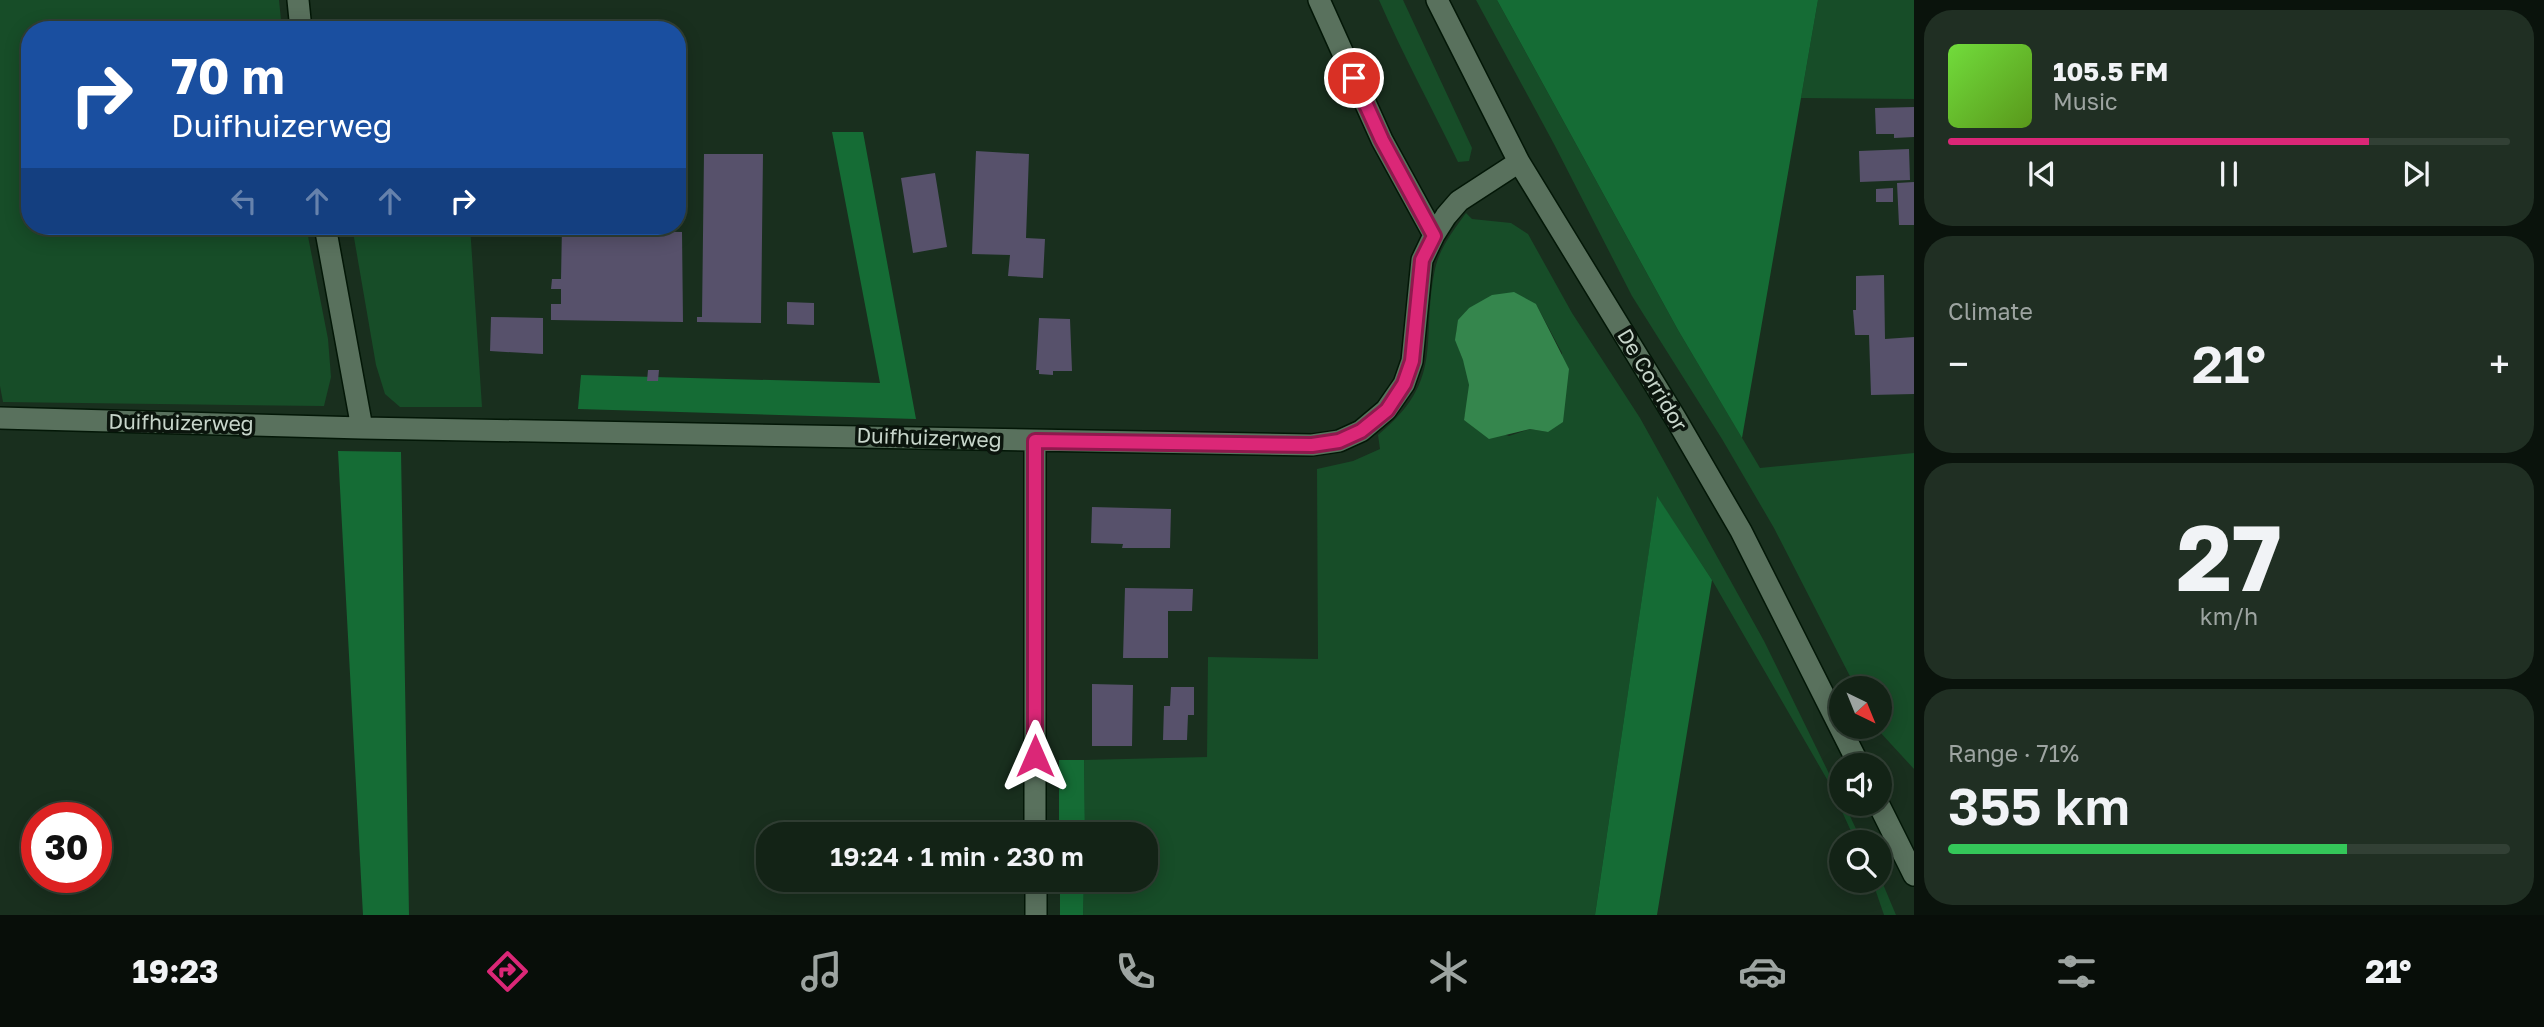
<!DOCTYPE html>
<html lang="en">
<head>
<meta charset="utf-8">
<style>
	:root { --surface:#132316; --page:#202f23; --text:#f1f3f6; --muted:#9da4a1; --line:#324035; --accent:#db2777 }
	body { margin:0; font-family:"Golos Text",sans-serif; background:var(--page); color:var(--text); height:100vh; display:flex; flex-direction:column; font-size:26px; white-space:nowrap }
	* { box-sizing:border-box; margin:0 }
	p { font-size:23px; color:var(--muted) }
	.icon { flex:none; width:38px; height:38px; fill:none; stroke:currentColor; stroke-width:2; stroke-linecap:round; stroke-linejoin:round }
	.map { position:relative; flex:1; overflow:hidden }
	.sheet { display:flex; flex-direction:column; gap:10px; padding:10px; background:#0a130c; width:630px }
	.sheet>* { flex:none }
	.guide { position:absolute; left:21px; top:21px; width:665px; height:214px; border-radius:28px; box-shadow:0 4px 18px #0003,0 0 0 2px var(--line); background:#1a4fa0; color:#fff; overflow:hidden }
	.needle { width:46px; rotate:137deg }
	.tools { position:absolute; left:1829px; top:676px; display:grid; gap:14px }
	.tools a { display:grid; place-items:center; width:63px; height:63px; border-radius:50%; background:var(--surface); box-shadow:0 4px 18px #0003,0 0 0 2px var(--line); font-size:35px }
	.speed { position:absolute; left:21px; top:802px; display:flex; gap:14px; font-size:35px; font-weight:700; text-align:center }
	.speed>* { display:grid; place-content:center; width:91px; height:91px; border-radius:50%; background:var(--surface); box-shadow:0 4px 18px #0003,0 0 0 2px var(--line); line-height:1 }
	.speed .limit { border:10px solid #d22; background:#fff; color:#111 }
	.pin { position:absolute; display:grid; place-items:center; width:60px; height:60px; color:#fff; margin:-30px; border:4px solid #fff; border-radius:50%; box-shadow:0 2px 7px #0007 }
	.me { position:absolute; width:77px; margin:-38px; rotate:0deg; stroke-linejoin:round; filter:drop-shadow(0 0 5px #0008) }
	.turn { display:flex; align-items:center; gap:24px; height:147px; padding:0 35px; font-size:32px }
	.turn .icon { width:91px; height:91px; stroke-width:2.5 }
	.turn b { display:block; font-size:49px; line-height:60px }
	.lanes { display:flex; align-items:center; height:66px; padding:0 35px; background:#0003; justify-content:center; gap:35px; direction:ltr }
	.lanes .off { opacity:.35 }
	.big { font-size:52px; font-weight:600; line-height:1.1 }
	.sheet .widget { flex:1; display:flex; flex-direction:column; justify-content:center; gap:10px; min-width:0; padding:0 24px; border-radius:28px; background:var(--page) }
	.sheet .dial { align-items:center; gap:0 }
	.dial b { font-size:91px; line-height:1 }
	.song { display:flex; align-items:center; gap:21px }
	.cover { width:84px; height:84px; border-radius:10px; background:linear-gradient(135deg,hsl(100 70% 55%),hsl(90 70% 35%)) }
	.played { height:7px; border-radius:4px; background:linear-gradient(90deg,var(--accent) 75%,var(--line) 75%) }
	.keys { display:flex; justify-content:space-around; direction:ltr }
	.heat { display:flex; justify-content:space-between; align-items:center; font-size:38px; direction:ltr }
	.charge { height:10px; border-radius:5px; background:linear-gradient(90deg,#34c759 71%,var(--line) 0) }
	.trip { position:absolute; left:756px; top:822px; width:402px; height:70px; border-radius:28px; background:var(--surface); box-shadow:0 4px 18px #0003,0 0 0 2px var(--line); font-weight:600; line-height:70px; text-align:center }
	.menu { display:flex; height:112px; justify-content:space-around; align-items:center; background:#080e09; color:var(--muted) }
	.menu .icon { width:49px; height:49px }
	.menu .on { color:var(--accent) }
	.menu b { font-size:32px; color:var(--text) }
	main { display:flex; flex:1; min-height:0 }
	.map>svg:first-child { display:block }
	.green { fill:#174d28; fill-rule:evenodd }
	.forest { fill:#156c35 }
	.water { fill:#35864d }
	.building { fill:#57516b }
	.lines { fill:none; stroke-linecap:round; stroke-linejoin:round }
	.street-casing { stroke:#031707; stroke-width:24 }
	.street { stroke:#59715d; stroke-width:21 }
	.route-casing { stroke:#8e194d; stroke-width:18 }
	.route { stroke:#db2777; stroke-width:12 }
	.labels { text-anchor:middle; stroke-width:7; stroke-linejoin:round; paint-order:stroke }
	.street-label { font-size:21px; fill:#c8d6cb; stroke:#0b150d }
</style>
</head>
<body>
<main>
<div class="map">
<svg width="1914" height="915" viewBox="0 0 1914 915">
	<rect width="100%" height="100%" fill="#192f1e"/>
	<path class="green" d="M 0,0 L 279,0 L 282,30 L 30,30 L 30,226 L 306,226 L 328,339 L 331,377 L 324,406 L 3,402 L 0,386 Z
		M 1379,0 L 1403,0 L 1472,148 L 1469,161 L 1458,162 C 1432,108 1403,55 1379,0 Z
		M 1476,0 L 1497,0 L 1678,330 L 1760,468 L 1914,453 L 1914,769 L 1879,731 L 1876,726 L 1880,726 L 1880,688 L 1856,688 L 1774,528 L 1722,439 L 1632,296 L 1554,144 Z
		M 1818,0 L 1914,0 L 1914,99 L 1801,98 Z
		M 1466,213 L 1472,219 L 1511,223 L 1528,234 L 1572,313 L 1640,418 L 1764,641 L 1841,798 L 1841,803 L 1844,803 L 1862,842 L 1856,842 L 1828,781 L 1712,580 L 1657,497 L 1595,915 L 1083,915 L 1084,880 L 1146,880 L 1146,835 L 1085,835 L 1084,760 L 1207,757 L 1208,657 L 1318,659 L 1317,469 L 1353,461 L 1380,449 L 1378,435 C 1446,379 1420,342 1435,269 C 1440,247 1453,231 1466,213 ZM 1536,304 L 1562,353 L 1548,432 L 1530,429 L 1509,436 L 1464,420 C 1466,409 1469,397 1469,386 C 1469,353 1440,340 1469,308 Z
		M 352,226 L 470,226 L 482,407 L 400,407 L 385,394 L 376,365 Z
		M 1880,877 L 1896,915 L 1884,915 L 1872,880 L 1880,880 Z"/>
	<path class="forest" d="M 1497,0 L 1818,0 L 1742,438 L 1678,330 Z
		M 832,132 L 863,132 L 916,419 L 578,409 L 581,375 L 880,383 Z
		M 338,451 L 401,452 L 409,915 L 363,915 Z
		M 1657,496 L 1712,580 L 1657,915 L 1595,915 Z
		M 1059,760 L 1084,760 L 1085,835 L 1059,835 Z
		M 1060,880 L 1084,880 L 1083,915 L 1060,915 Z"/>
	<path class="water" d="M 1514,292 L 1536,304 L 1569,369 L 1563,422 L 1548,432 L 1530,429 L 1489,439 L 1464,420 L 1469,385 L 1463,360 L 1455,340 L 1458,320 L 1469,308 L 1492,295 Z"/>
	<path class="building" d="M 1914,107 L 1914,137 L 1894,138 L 1894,134 L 1876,134 L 1875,108 Z
		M 1909,149 L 1910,180 L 1860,182 L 1859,151 Z
		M 976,151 L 1029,154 L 1026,238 L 1045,239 L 1043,278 L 1008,276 L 1010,255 L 972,254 Z
		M 704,154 L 763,154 L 761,323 L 697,322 L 697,317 L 702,317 Z
		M 935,173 L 947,247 L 913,253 L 901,178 Z
		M 1914,182 L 1914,225 L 1899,225 L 1897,183 Z
		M 1893,188 L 1893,202 L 1876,202 L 1876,189 Z
		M 562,226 L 628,226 L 628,231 L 682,232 L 683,322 L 551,320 L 551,304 L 561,304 L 561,289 L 551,289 L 552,279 L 561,279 Z
		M 1884,275 L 1885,339 L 1914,337 L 1914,394 L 1871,395 L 1869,335 L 1855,335 L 1853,310 L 1856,310 L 1856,276 Z
		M 787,302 L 814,303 L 814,325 L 787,324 Z
		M 491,317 L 543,318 L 543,354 L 490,351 Z
		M 1039,318 L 1070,319 L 1072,371 L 1053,371 L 1053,375 L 1039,374 L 1039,370 L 1036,370 Z
		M 648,370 L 659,370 L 658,381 L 647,381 Z
		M 1092,507 L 1171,509 L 1170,548 L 1122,548 L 1123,544 L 1091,543 Z
		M 1125,588 L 1193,589 L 1192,611 L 1168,611 L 1168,658 L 1123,658 Z
		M 1092,684 L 1133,685 L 1132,746 L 1092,746 Z
		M 1171,687 L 1194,687 L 1194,715 L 1188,715 L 1187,740 L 1163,740 L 1164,706 L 1170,706 Z"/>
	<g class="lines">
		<g class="street-casing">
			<path id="street" d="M 298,0 L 301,30
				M 1319,0 L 1382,140 L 1434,235
				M 1437,0 L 1519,162 L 1676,419 L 1741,531 L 1859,765
				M 325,226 L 362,428
				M 0,418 L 362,428 L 1312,445 L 1339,441 L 1361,431 L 1386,410 L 1404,384 L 1412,361 L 1422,260 L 1434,235 L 1446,216 L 1459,201 L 1519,162
				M 1035,441 L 1035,835
				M 1878,803 L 1914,875
				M 1036,880 L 1036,915"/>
		</g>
		<use href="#street" class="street"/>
	</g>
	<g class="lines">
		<g class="route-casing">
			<path id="route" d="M 1035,756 L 1035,441 L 1312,445 L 1339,441 L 1361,431 L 1387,410 L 1404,384 L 1412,361 L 1422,260 L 1434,236 L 1382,140 L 1354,78"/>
		</g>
		<use href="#route" class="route"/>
	</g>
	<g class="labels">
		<g class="street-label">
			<text transform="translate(1652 380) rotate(59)" y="7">De Corridor</text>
			<text transform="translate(181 423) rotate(1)" y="7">Duifhuizerweg</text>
			<text transform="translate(929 438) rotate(2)" y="7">Duifhuizerweg</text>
		</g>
	</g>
</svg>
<div class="tools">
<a><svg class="needle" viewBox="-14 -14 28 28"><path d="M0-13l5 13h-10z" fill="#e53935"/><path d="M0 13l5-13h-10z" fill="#9da4a1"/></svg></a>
<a><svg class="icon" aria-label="sound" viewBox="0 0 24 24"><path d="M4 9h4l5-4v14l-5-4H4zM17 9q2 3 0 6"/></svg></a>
<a><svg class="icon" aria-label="search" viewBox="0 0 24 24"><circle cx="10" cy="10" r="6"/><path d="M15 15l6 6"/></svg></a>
</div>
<div class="speed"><div class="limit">30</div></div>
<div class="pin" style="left:1354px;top:78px;background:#d93025"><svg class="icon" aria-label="arrive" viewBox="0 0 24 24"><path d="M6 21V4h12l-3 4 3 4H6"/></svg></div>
<svg class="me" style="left:1035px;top:756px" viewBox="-20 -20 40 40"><path d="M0-17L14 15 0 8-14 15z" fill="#db2777" stroke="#fff" stroke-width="4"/></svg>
<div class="trip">19:24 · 1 min · 230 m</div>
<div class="guide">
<div class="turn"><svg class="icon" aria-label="right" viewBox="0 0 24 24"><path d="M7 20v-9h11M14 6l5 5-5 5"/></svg><div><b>70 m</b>Duifhuizerweg</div></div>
<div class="lanes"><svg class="icon off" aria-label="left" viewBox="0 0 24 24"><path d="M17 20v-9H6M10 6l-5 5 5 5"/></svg><svg class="icon off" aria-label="ahead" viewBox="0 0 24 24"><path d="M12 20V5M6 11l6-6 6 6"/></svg><svg class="icon off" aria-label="ahead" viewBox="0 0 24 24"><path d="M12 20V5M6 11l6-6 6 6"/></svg><svg class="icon" aria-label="right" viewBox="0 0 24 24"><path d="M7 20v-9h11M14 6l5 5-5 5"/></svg></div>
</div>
</div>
<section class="sheet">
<div class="widget">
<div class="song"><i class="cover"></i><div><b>105.5 FM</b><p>Music</p></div></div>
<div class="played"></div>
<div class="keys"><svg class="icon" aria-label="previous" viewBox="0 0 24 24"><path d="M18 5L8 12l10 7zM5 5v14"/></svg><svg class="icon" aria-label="pause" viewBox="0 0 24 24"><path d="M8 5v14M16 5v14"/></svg><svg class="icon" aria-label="next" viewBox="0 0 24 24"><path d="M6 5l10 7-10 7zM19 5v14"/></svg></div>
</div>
<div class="widget"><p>Climate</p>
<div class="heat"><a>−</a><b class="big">21°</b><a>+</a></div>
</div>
<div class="widget dial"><b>27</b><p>km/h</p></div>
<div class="widget"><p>Range · 71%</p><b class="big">355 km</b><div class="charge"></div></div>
</section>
</main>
<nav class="menu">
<b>19:23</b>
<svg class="icon on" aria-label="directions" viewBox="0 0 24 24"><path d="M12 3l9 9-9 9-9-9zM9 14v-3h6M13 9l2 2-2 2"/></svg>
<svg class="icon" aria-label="music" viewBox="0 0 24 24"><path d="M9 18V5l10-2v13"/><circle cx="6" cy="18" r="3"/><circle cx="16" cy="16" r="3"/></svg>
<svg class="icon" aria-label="phone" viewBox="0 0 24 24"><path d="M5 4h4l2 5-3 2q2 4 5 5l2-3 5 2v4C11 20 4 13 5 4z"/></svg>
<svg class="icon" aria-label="climate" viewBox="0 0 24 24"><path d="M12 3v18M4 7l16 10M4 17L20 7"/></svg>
<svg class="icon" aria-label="car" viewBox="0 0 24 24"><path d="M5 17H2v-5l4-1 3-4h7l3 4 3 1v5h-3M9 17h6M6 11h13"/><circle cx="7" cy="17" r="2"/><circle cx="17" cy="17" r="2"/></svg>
<svg class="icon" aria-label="filters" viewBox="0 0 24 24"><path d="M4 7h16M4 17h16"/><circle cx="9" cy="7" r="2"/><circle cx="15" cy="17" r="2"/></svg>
<b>21°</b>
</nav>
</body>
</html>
